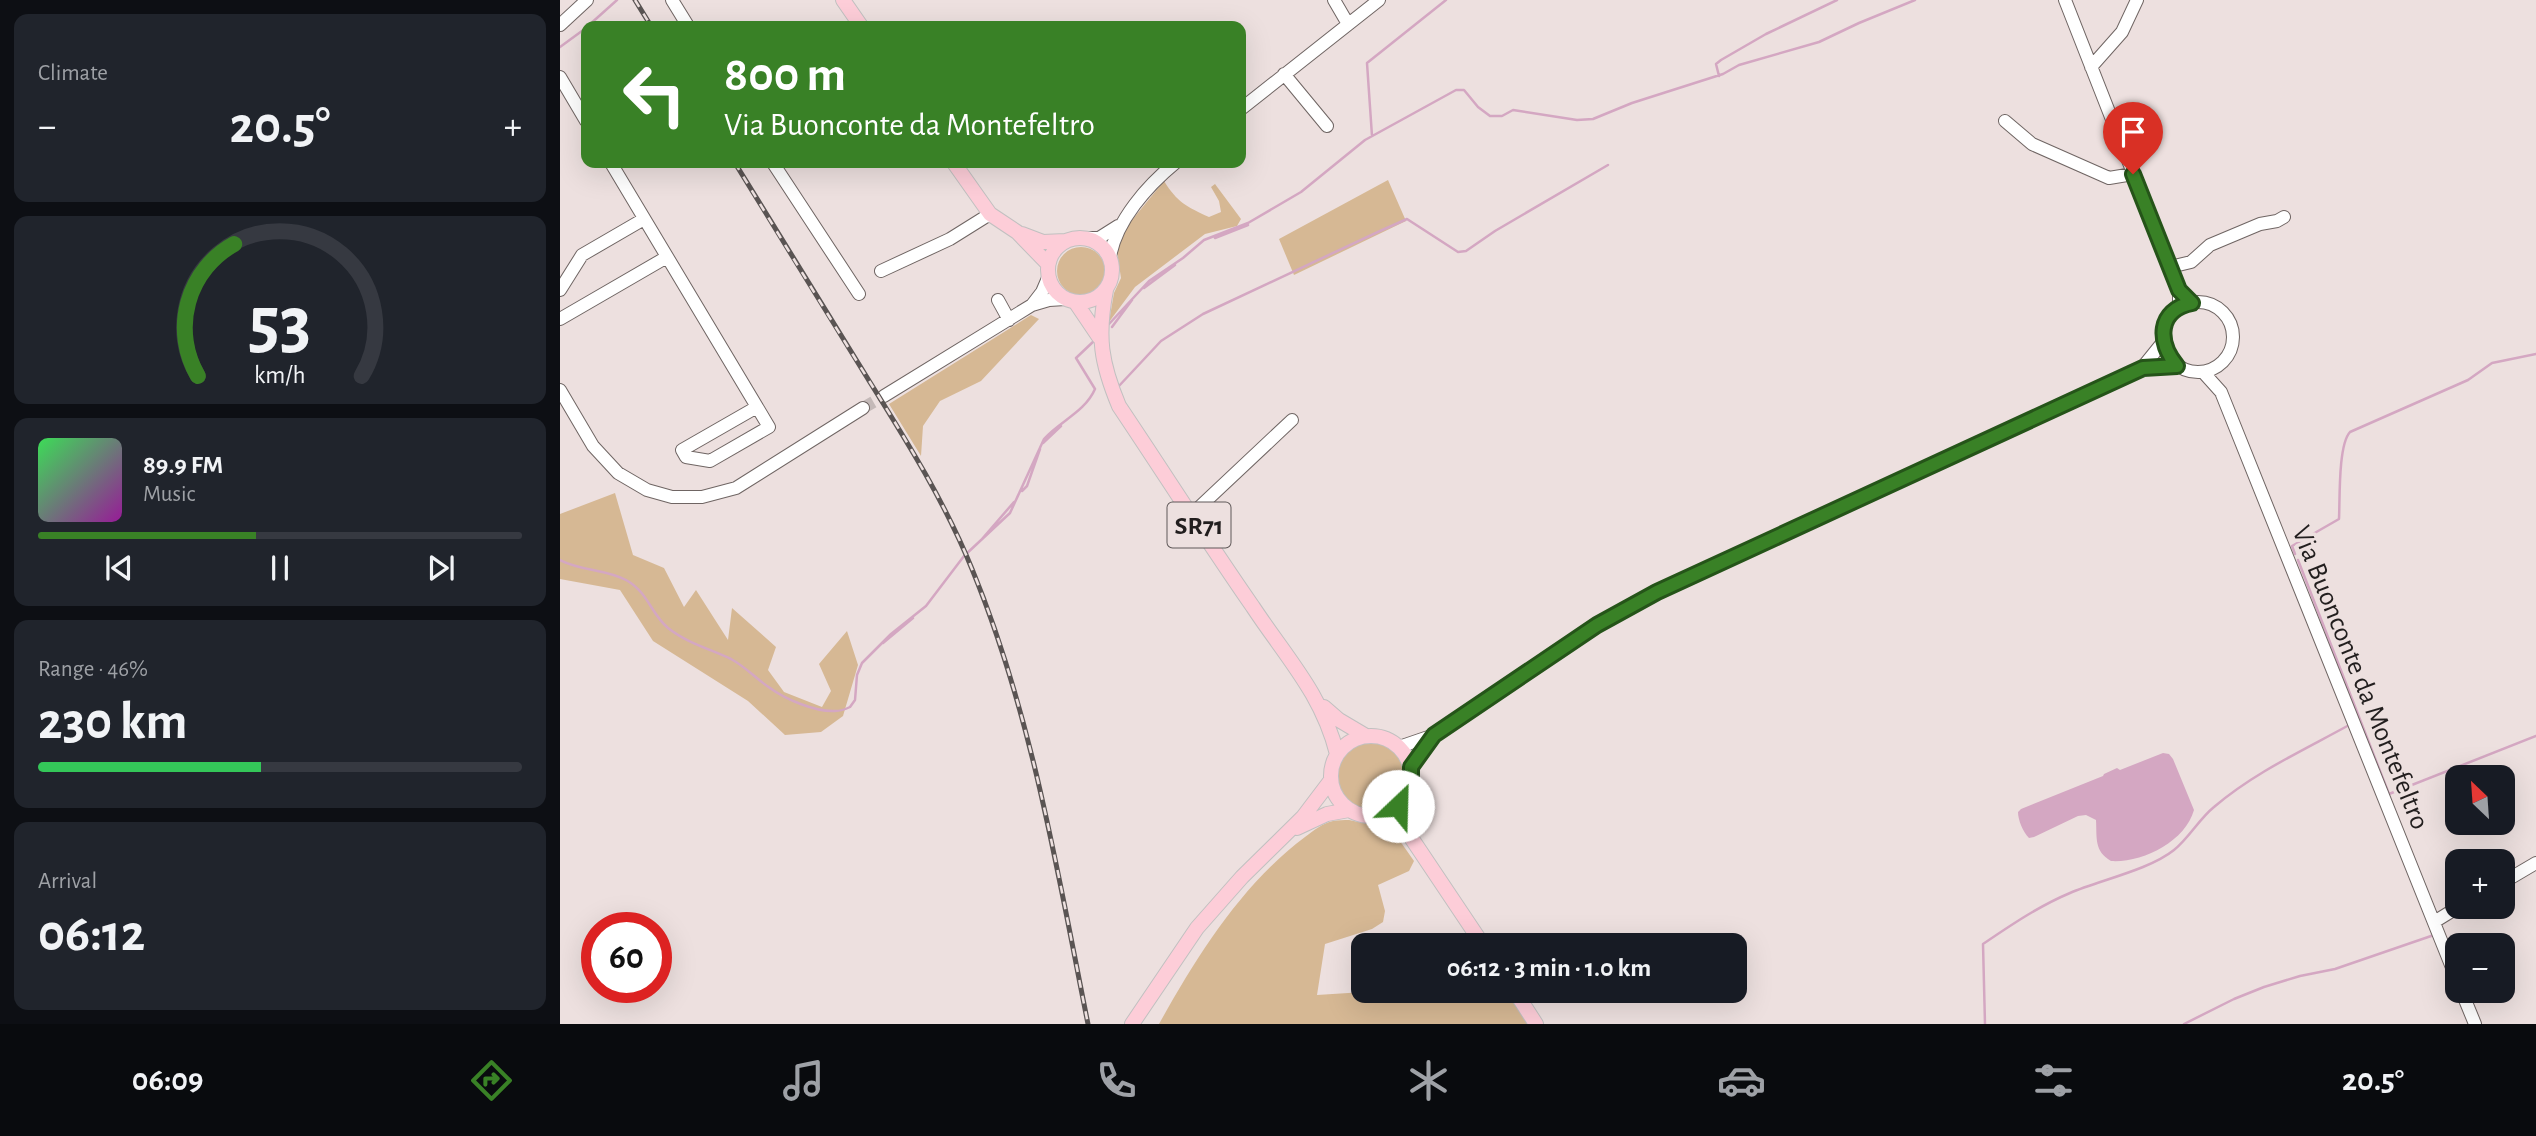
<!DOCTYPE html>
<html lang="en">
<head>
<meta charset="utf-8">
<style>
	:root { --surface:#171b24; --page:#20242c; --text:#f1f3f6; --muted:#9ea1a6; --line:#363941; --accent:#398126 }
	body { margin:0; font-family:"Alegreya Sans",sans-serif; background:var(--page); color:var(--text); height:100vh; display:flex; flex-direction:column; font-size:26px; white-space:nowrap }
	* { box-sizing:border-box; margin:0 }
	p { font-size:23px; color:var(--muted) }
	.icon { flex:none; width:38px; height:38px; fill:none; stroke:currentColor; stroke-width:2; stroke-linecap:round; stroke-linejoin:round }
	.map { position:relative; flex:1; overflow:hidden }
	.drawer { display:flex; flex-direction:column; gap:14px; padding:14px; background:#0d0f14; width:560px }
	.drawer>* { flex:none }
	.hud { position:absolute; left:21px; top:21px; width:665px; height:147px; border-radius:14px; box-shadow:0 7px 28px #0002; background:#398126; color:#fff; overflow:hidden }
	.needle { width:46px; rotate:335deg }
	.buttons { position:absolute; left:1885px; top:765px; display:grid; gap:14px }
	.buttons a { display:grid; place-items:center; width:70px; height:70px; border-radius:14px; background:var(--surface); box-shadow:0 7px 28px #0002; font-size:35px }
	.speed { position:absolute; left:21px; top:912px; display:flex; gap:14px; font-size:35px; font-weight:700; text-align:center }
	.speed>* { display:grid; place-content:center; width:91px; height:91px; border-radius:50%; background:var(--surface); box-shadow:0 7px 28px #0002; line-height:1 }
	.speed .limit { border:10px solid #d22; background:#fff; color:#111 }
	.pin { position:absolute; display:grid; place-items:center; width:60px; height:60px; color:#fff; margin:-72px -30px; border-radius:50% 50% 50% 0; rotate:-45deg; box-shadow:0 0 7px #0007 }
	.pin .icon { rotate:45deg }
	.me { position:absolute; width:77px; margin:-38px; rotate:24deg; stroke-linejoin:round; filter:drop-shadow(0 0 5px #0008) }
	.turn { display:flex; align-items:center; gap:24px; height:147px; padding:0 28px; font-size:32px }
	.turn .icon { width:91px; height:91px; stroke-width:2.5 }
	.turn b { display:block; font-size:49px; line-height:60px }
	.big { font-size:52px; font-weight:700; line-height:1.1 }
	.drawer .widget { flex:1; display:flex; flex-direction:column; justify-content:center; gap:10px; min-width:0; padding:0 24px; border-radius:14px; background:var(--page) }
	.drawer .dial { align-items:center; gap:0 }
	.dial svg { height:182px; overflow:visible; fill:none; stroke:var(--line); stroke-width:7; stroke-linecap:round; text-anchor:middle }
	.dial text { fill:var(--text); stroke:none }
	.song { display:flex; align-items:center; gap:21px }
	.cover { width:84px; height:84px; border-radius:10px; background:linear-gradient(135deg,hsl(130 70% 55%),hsl(300 70% 35%)) }
	.played { height:7px; border-radius:4px; background:linear-gradient(90deg,var(--accent) 45%,var(--line) 45%) }
	.keys { display:flex; justify-content:space-around; direction:ltr }
	.heat { display:flex; justify-content:space-between; align-items:center; font-size:38px; direction:ltr }
	.charge { height:10px; border-radius:5px; background:linear-gradient(90deg,#34c759 46%,var(--line) 0) }
	.trip { position:absolute; left:791px; top:933px; width:396px; height:70px; border-radius:14px; background:var(--surface); box-shadow:0 7px 28px #0002; font-weight:700; line-height:70px; text-align:center }
	.tab-bar { display:flex; height:112px; justify-content:space-around; align-items:center; background:#090b0e; color:var(--muted) }
	.tab-bar .icon { width:49px; height:49px }
	.tab-bar .active { color:var(--accent) }
	.tab-bar b { font-size:32px; color:var(--text) }
	main { display:flex; flex:1; min-height:0 }
	.map>svg:first-child { display:block }
	.green { fill:#d6b894 }
	.water { fill:#d4a7c2 }
	.lines { fill:none; stroke-linecap:round; stroke-linejoin:round }
	.stream { stroke:#d4a7c2; stroke-width:2.5 }
	.minor-tunnel { stroke:#c4b9b8; stroke-width:12; stroke-dasharray:12 6; stroke-linecap:butt }
	.minor-casing { stroke:#6f6563; stroke-width:14 }
	.major-casing { stroke:#c1c0c0; stroke-width:16 }
	.minor { stroke:#fff; stroke-width:12 }
	.major { stroke:#fdcdd8; stroke-width:14 }
	.rail-casing { stroke:#5a5453; stroke-width:5 }
	.rail { stroke:#ede0df; stroke-width:2.5; stroke-dasharray:8; stroke-linecap:butt }
	.route-casing { stroke:#255419; stroke-width:18 }
	.route { stroke:#398126; stroke-width:12 }
	.labels { text-anchor:middle; stroke-width:7; stroke-linejoin:round; paint-order:stroke }
	.shield { fill:#ede0df; stroke:#5f5858; stroke-width:2 }
	.shield-label { font-size:26px; font-weight:bold; fill:#221e1e }
	.street-label { font-size:28px; fill:#221e1e; stroke:#ede0df }
</style>
</head>
<body>
<main>
<section class="drawer">
<div class="widget"><p>Climate</p>
<div class="heat"><a>−</a><b class="big">20.5°</b><a>+</a></div>
</div>
<div class="widget dial"><svg viewBox="0 0 100 80">
<path d="M14 69A42 42 0 1 1 86 69"/>
<path d="M14 69A42 42 0 0 1 30 11" stroke="#398126"/>
<text x="50" y="56" font-size="32" font-weight="700">53</text>
<text x="50" y="72" font-size="11">km/h</text>
</svg></div>
<div class="widget">
<div class="song"><i class="cover"></i><div><b>89.9 FM</b><p>Music</p></div></div>
<div class="played"></div>
<div class="keys"><svg class="icon" aria-label="previous" viewBox="0 0 24 24"><path d="M18 5L8 12l10 7zM5 5v14"/></svg><svg class="icon" aria-label="pause" viewBox="0 0 24 24"><path d="M8 5v14M16 5v14"/></svg><svg class="icon" aria-label="next" viewBox="0 0 24 24"><path d="M6 5l10 7-10 7zM19 5v14"/></svg></div>
</div>
<div class="widget"><p>Range · 46%</p><b class="big">230 km</b><div class="charge"></div></div>
<div class="widget"><p>Arrival</p><b class="big">06:12</b></div>
</section>
<div class="map">
<svg width="1976" height="1024" viewBox="0 0 1976 1024">
	<rect width="100%" height="100%" fill="#ede0df"/>
	<path class="green" d="M 828,180 L 846,221 L 734,275 L 719,239 Z
		M 604,181 C 617,202 627,207 649,217 L 661,212 L 659,201 L 651,187 L 655,184 L 681,219 L 677,226 L 645,234 L 575,287 L 549,322 L 554,293 L 561,278 L 557,252 L 563,231 Z
		M497 271a24 24 0 1 1 48 0a24 24 0 1 1-48 0Z
		M 471,315 L 479,319 L 421,381 L 380,401 L 363,426 L 361,456 L 329,404 Z
		M 55,493 L 73,555 L 104,568 L 124,607 L 136,590 L 168,640 L 172,608 L 216,647 L 208,670 L 224,692 L 262,707 L 271,691 L 259,664 L 287,631 L 298,665 L 283,716 L 261,732 L 225,735 L 188,701 L 93,641 L 60,590 L 0,579 L 0,514 Z
		M777 776a34 34 0 1 1 68 0a34 34 0 1 1-68 0Z
		M 789,820 L 822,827 L 840,841 L 854,861 L 849,871 L 818,885 L 825,911 L 823,922 L 812,929 L 765,944 L 757,995 L 835,990 L 947,991 L 969,1024 L 599,1024 C 637,956 682,884 745,837 C 753,831 763,823 773,821 C 778,820 784,820 789,820 Z"/>
	<path class="water" d="M 1603,753 L 1609,754 L 1613,759 L 1634,810 C 1625,842 1582,863 1551,861 C 1534,851 1537,838 1536,820 L 1526,815 L 1518,816 L 1474,837 L 1469,838 C 1463,832 1458,820 1458,812 L 1461,809 L 1543,776 L 1544,774 L 1557,768 L 1560,770 Z"/>
	<g class="lines">
		<path class="stream" d="M 28,26 L 57,0
			M 0,47 L 26,28
			M 1159,76 L 1156,64 L 1161,60 L 1206,34 L 1277,0
			M 812,136 L 807,63 L 886,0
			M 655,238 L 688,225
			M 584,288 L 615,265
			M 549,324 L 589,281 L 623,258 L 644,240 L 688,223 L 741,192 L 805,140 L 896,90 L 904,90 L 918,107 L 930,116 L 942,116 L 953,110 L 1017,120 L 1033,119 L 1072,103 L 1163,74 L 1179,65 L 1259,42 L 1299,23 L 1355,0
			M 552,327 L 572,300
			M 535,340 L 516,358 L 535,389
			M 558,387 L 601,341 L 643,314 L 820,231 L 847,219 L 898,252 L 906,251 L 935,231 L 1048,165
			M 483,443 L 501,426
			M 462,491 L 467,486 L 480,449
			M 422,539 L 454,502
			M 1735,554 L 1732,546 L 1779,519 C 1780,500 1778,445 1790,432 L 1908,380 L 1932,363 L 1976,354
			M 0,560 C 21,571 45,569 66,580 C 88,592 91,614 108,628 C 127,643 150,649 171,659 C 186,667 196,679 210,688 C 225,699 255,712 275,711 C 280,711 286,709 290,707 L 295,700 L 297,675 L 302,663 L 331,634 L 366,606 L 404,556 L 450,513 L 484,439 C 500,421 525,412 535,389
			M 1738,560 L 1829,794 L 1976,736
			M 323,643 L 353,618
			M 1425,1024 L 1423,944 C 1451,925 1479,906 1510,893 C 1540,880 1589,870 1614,850 C 1629,838 1639,819 1654,807 C 1695,772 1744,750 1791,724
			M 1624,1024 L 1674,999 L 1704,987 L 1740,976 L 1775,969 L 1874,935"/>
		<path class="minor-tunnel" d="M 303,408 L 324,396"/>
		<g class="minor-casing">
			<path id="minor" d="M 112,0 L 128,26
				M 774,0 L 788,24
				M 1505,0 L 1619,290 L 1619,308
				M 0,25 L 27,0
				M 1531,67 L 1562,32 L 1577,0
				M 724,74 L 767,126
				M 0,77 L 26,121
				M 681,109 L 819,0
				M 1445,121 L 1472,144 L 1549,178 L 1573,174
				M 51,163 L 209,427 L 150,461 L 126,457 L 122,450 L 197,407
				M 213,163 L 299,294
				M 526,238 L 539,238 L 558,226
				M 550,256 C 557,220 587,186 615,163
				M 1610,267 L 1631,262 L 1650,245 L 1700,224 L 1717,221 L 1724,217
				M 321,271 L 390,239 L 430,214
				M 0,290 L 22,255 L 84,219
				M 438,300 L 449,320
				M1603 337a35 35 0 1 1 70 0a35 35 0 1 1-70 0Z
				M 472,305 L 482,292 L 488,278
				M 0,319 L 107,257
				M 1582,368 L 1603,342
				M 1643,372 L 1661,392 L 1897,980
				M 0,390 L 33,446 L 58,473 L 87,490 L 112,497 L 142,497 L 176,488 L 303,408
				M 324,396 L 472,305 L 489,300 L 505,299
				M 632,514 L 732,420
				M 839,747 L 874,735 L 1037,625 L 1097,592 L 1582,368 L 1617,366
				M 851,767 L 874,735
				M 1942,883 L 1976,863
				M 1874,922 L 1900,906
				M 1901,990 L 1915,1024"/>
		</g>
		<g class="major-casing">
			<path id="major" d="M 283,0 L 301,26
				M 394,163 L 430,214 L 457,232 L 488,264
				M 462,234 L 483,242 L 505,241
				M488 270a32 32 0 1 1 64 0a32 32 0 1 1-64 0Z
				M 546,290 C 537,337 541,363 559,406 C 604,473 647,541 693,607 C 726,657 762,694 777,754
				M 516,303 L 539,337
				M 764,707 L 779,720 L 806,736
				M771 776a40 40 0 1 1 80 0a40 40 0 1 1-80 0Z
				M 819,816 L 836,823 L 848,833 L 923,945
				M 737,828 L 767,814 L 789,810
				M 954,990 L 976,1024
				M 572,1024 L 637,928 L 682,877 L 743,817 L 771,780"/>
		</g>
		<use href="#minor" class="minor"/>
		<use href="#major" class="major"/>
		<g class="rail-casing">
			<path id="rail" d="M 75,0 L 91,26
				M 175,163 C 219,235 263,307 308,379 C 346,440 385,502 412,569 C 472,715 497,870 528,1024"/>
		</g>
		<use href="#rail" class="rail"/>
	</g>
	<g class="lines">
		<g class="route-casing">
			<path id="route" d="M 838,806 L 848,793 L 851,784 L 851,767 L 874,735 L 1037,625 L 1097,592 L 1583,368 L 1617,366 C 1597,342 1597,310 1632,303 L 1619,290 L 1573,174"/>
		</g>
		<use href="#route" class="route"/>
	</g>
	<g class="labels">
		<rect class="shield" x="607.5" y="502.5" width="63" height="45" rx="5"/>
		<g class="shield-label">
			<text x="639" y="534">SR71</text>
		</g>
		<g class="street-label">
			<text transform="translate(1802 677) rotate(68)" y="10">Via Buonconte da Montefeltro</text>
		</g>
	</g>
</svg>
<div class="buttons">
<a><svg class="needle" viewBox="-14 -14 28 28"><path d="M0-13l5 13h-10z" fill="#e53935"/><path d="M0 13l5-13h-10z" fill="#9ea1a6"/></svg></a>
<a>+</a>
<a>−</a>
</div>
<div class="speed"><div class="limit">60</div></div>
<div class="pin" style="left:1573px;top:174px;background:#d93025"><svg class="icon" aria-label="arrive" viewBox="0 0 24 24"><path d="M6 21V4h12l-3 4 3 4H6"/></svg></div>
<svg class="me" style="left:838px;top:806px" viewBox="-20 -20 40 40"><circle r="19" fill="#fff"/><path d="M0-13L10 11 0 6-10 11z" fill="#398126"/></svg>
<div class="trip">06:12 · 3 min · 1.0 km</div>
<div class="hud">
<div class="turn"><svg class="icon" aria-label="left" viewBox="0 0 24 24"><path d="M17 20v-9H6M10 6l-5 5 5 5"/></svg><div><b>800 m</b>Via Buonconte da Montefeltro</div></div>
</div>
</div>
</main>
<nav class="tab-bar">
<b>06:09</b>
<svg class="icon active" aria-label="directions" viewBox="0 0 24 24"><path d="M12 3l9 9-9 9-9-9zM9 14v-3h6M13 9l2 2-2 2"/></svg>
<svg class="icon" aria-label="music" viewBox="0 0 24 24"><path d="M9 18V5l10-2v13"/><circle cx="6" cy="18" r="3"/><circle cx="16" cy="16" r="3"/></svg>
<svg class="icon" aria-label="phone" viewBox="0 0 24 24"><path d="M5 4h4l2 5-3 2q2 4 5 5l2-3 5 2v4C11 20 4 13 5 4z"/></svg>
<svg class="icon" aria-label="climate" viewBox="0 0 24 24"><path d="M12 3v18M4 7l16 10M4 17L20 7"/></svg>
<svg class="icon" aria-label="car" viewBox="0 0 24 24"><path d="M5 17H2v-5l4-1 3-4h7l3 4 3 1v5h-3M9 17h6M6 11h13"/><circle cx="7" cy="17" r="2"/><circle cx="17" cy="17" r="2"/></svg>
<svg class="icon" aria-label="filters" viewBox="0 0 24 24"><path d="M4 7h16M4 17h16"/><circle cx="9" cy="7" r="2"/><circle cx="15" cy="17" r="2"/></svg>
<b>20.5°</b>
</nav>
</body>
</html>
